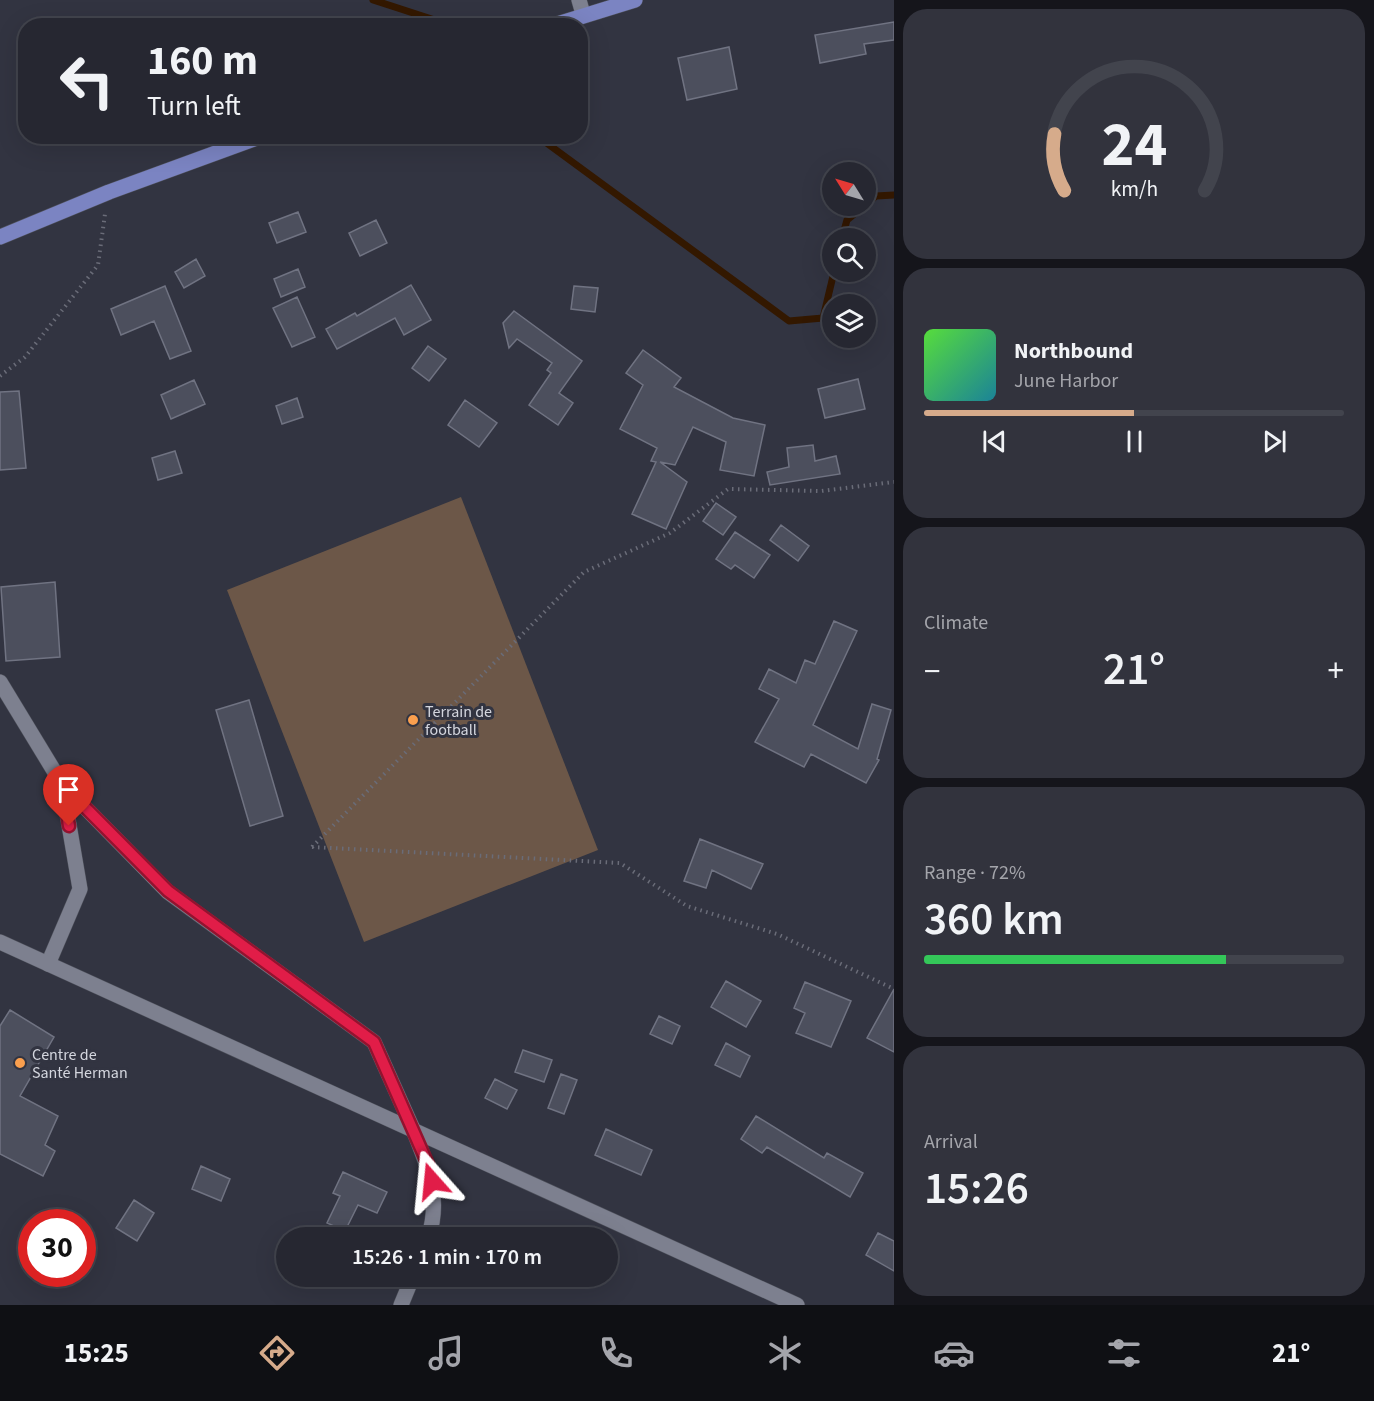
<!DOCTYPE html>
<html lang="en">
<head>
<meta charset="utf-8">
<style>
	:root { --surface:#262731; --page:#32333d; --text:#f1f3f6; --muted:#a4a5ab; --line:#42444d; --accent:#d6ab8b }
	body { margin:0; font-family:"Source Sans 3",sans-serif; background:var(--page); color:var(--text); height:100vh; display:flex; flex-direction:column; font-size:22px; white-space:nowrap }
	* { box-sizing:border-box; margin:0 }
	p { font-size:20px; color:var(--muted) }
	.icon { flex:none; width:33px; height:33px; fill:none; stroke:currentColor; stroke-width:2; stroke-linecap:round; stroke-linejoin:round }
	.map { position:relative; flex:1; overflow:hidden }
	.details { display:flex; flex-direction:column; gap:9px; padding:9px; background:#15151b; width:480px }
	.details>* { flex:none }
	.top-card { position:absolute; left:18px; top:18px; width:570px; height:126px; border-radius:24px; box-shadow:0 6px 24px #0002,0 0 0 2px var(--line); background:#262731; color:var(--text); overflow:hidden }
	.needle { width:39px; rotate:307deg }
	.buttons { position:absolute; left:822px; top:162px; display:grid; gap:12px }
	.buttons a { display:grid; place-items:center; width:54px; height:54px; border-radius:50%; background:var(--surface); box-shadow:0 6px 24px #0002,0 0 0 2px var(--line); font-size:30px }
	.speed { position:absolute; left:18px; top:1209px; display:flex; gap:12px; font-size:30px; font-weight:700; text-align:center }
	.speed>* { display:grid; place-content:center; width:78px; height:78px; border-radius:50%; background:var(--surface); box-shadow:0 6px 24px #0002,0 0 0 2px var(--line); line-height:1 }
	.speed .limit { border:9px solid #d22; background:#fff; color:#111 }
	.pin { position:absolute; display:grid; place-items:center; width:51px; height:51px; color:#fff; margin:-62px -26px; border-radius:50% 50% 50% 0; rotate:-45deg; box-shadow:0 0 6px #0007 }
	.pin .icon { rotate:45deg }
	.me { position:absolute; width:66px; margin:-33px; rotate:342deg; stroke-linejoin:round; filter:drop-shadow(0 0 4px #0008) }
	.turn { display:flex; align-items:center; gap:21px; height:126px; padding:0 30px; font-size:27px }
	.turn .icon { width:78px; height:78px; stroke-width:2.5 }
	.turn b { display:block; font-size:42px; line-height:51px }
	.big { font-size:45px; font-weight:600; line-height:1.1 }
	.details .widget { flex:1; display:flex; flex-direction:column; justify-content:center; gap:9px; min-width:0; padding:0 21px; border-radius:24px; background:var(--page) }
	.details .dial { align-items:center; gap:0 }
	.dial svg { height:156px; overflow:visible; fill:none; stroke:var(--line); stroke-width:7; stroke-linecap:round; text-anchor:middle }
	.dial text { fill:var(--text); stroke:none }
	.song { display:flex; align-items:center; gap:18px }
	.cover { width:72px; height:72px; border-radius:9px; background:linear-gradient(135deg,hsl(110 70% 55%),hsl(190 70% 35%)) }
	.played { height:6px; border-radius:3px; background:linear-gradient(90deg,var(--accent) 50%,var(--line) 50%) }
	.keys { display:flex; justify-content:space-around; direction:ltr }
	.heat { display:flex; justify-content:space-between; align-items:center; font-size:33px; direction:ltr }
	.charge { height:9px; border-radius:4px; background:linear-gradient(90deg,#34c759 72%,var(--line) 0) }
	.trip { position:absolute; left:276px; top:1227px; width:342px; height:60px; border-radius:30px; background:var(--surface); box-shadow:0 6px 24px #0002,0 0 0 2px var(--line); font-weight:600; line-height:60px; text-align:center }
	.tabs { display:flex; height:96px; justify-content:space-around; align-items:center; background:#0f1014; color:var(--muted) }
	.tabs .icon { width:42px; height:42px }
	.tabs .current { color:var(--accent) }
	.tabs b { font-size:27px; color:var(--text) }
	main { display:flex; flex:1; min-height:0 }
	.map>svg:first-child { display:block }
	.green { fill:#6c5748 }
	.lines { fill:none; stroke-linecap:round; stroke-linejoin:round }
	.stream { stroke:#331800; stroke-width:7 }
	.building { fill:#4c4f5d; stroke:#707382; stroke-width:1.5 }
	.minor-casing { stroke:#4e505b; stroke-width:16 }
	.tertiary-casing { stroke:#4e505b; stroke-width:16 }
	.secondary-casing { stroke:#4e505b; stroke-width:16 }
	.primary-casing { stroke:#4e505b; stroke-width:16 }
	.path { stroke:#6a6c78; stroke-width:4; stroke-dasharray:1.5 4.5; stroke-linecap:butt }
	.minor { stroke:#7d808f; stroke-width:15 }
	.tertiary { stroke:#7d808f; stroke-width:15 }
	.secondary { stroke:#7d808f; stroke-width:15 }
	.primary { stroke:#7b84c2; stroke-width:15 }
	.route-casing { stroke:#92132f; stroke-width:15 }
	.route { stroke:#e11d48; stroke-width:10 }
	.poi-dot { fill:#fa9f4e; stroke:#323441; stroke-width:2 }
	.labels { text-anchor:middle; stroke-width:6; stroke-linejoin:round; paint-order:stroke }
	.poi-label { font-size:16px; fill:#d4d6de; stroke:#323441; text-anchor:start }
</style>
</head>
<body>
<main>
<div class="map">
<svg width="894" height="1305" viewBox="0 0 894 1305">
	<rect width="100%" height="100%" fill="#323441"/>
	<path class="green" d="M 461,497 L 598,850 L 364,942 L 227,590 Z"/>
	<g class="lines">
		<path class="stream" d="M 373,0 L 447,24
			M 537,136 L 789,321 L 823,318 L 834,272
			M 866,204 L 876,196 L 894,195
			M 842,238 L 847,220 L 864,206"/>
	</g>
	<path class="building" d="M 894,22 L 894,40 L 864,44 L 866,54 L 820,63 L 815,35 Z
		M 729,47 L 737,89 L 687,100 L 678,58 Z
		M 298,212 L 306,232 L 277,243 L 269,223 Z
		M 376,220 L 387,243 L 360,256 L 349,233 Z
		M 196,259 L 205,276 L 184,288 L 175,272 Z
		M 298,269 L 305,287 L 281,297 L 274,279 Z
		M 411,285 L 431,320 L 404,335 L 395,318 L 337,349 L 326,329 L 355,313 L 357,316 Z
		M 165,286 L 191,351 L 170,359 L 154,321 L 121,335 L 111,309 Z
		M 574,286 L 598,288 L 595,312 L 571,309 Z
		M 297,297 L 315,337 L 292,347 L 273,308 Z
		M 514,311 L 582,361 L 559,393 L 573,403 L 558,425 L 529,405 L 551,373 L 547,370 L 552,363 L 517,339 L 509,348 L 503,323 Z
		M 428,346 L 446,359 L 429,381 L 412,368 Z
		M 643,350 L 681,378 L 674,387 L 733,418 L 765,425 L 754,476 L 720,470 L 726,442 L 693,427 L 675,465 L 660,462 L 687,482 L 666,529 L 632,514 L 656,462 L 651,461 L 657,448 L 620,429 L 643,385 L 626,373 Z
		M 858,379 L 865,409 L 825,418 L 818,389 Z
		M 194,380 L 205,404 L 171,419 L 161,395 Z
		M 19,391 L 26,468 L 0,470 L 0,392 Z
		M 297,398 L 303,417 L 282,424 L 276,406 Z
		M 465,400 L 497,423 L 479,447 L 448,425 Z
		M 813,445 L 815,461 L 836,456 L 840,474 L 770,485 L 767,472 L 789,467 L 787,448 Z
		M 175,451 L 182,473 L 158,480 L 152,458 Z
		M 716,503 L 736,517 L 723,535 L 703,521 Z
		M 781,525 L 809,546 L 798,561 L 770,540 Z
		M 735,532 L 770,555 L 754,578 L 735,565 L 731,569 L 716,559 Z
		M 55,582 L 60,657 L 6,661 L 1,587 Z
		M 834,621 L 857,631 L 813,725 L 858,749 L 872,704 L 891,710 L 877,759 L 879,760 L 866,783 L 811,754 L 804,767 L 755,742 L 779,699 L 759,689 L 769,669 L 796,683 L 805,660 L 815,664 Z
		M 249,700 L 283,816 L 250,826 L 216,710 Z
		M 700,839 L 763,864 L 751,889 L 712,870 L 706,888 L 684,881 Z
		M 726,981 L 761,1001 L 746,1027 L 711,1007 Z
		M 805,982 L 851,1001 L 831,1047 L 796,1033 L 805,1013 L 794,1008 Z
		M 894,989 L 894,1052 L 867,1038 Z
		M 10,1010 L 54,1037 L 20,1096 L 58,1116 L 45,1145 L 55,1151 L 43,1176 L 0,1154 L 0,1026 Z
		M 659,1016 L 680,1026 L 672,1044 L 650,1034 Z
		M 726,1043 L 750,1056 L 740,1077 L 715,1065 Z
		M 523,1050 L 552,1060 L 544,1082 L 515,1072 Z
		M 561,1074 L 577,1080 L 564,1114 L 548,1108 Z
		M 495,1079 L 517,1090 L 507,1109 L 485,1098 Z
		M 756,1116 L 824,1158 L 827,1153 L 863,1173 L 850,1197 L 767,1147 L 762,1153 L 741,1139 Z
		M 606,1129 L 652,1150 L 641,1175 L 595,1155 Z
		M 201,1166 L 230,1179 L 221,1201 L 192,1189 Z
		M 343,1172 L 387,1192 L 377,1213 L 358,1205 L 345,1231 L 327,1223 L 340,1196 L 333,1193 Z
		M 134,1200 L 154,1213 L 137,1241 L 116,1228 Z
		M 878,1233 L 894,1241 L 894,1271 L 866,1255 Z"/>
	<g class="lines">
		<g class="minor-casing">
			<path id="minor" d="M 579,0 L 583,14
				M 48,964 L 80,889 L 62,784
				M 412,1127 C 427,1163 442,1198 428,1238
				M 401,1305 L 413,1276"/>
		</g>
		<g class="tertiary-casing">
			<path id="tertiary" d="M 0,682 L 62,784 L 168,892 L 374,1042 L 412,1127"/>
		</g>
		<g class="secondary-casing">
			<path id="secondary" d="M 0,942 L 797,1305"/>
		</g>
		<g class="primary-casing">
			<path id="primary" d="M 551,26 L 635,0
				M 0,237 L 109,192 L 262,136"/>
		</g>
		<path class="path" d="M 0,376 L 25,357 L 98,265 L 105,214
			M 312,847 L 584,572 L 670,533 L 728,489 L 821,491 L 894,482
			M 312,847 L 620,863 L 687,906 L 777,934 L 894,989"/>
		<use href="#minor" class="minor"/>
		<use href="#tertiary" class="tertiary"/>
		<use href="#secondary" class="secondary"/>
		<use href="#primary" class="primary"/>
	</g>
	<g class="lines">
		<g class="route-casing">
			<path id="route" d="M 69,826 L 62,784 L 168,891 L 374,1042 L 430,1169 L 432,1181"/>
		</g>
		<use href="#route" class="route"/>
	</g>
	<g class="poi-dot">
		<circle cx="413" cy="720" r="6"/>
		<circle cx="20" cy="1063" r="6"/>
	</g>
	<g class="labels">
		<g class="poi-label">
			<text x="425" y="717">Terrain de<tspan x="425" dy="18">football</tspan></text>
			<text x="32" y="1060">Centre de<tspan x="32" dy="18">Santé Herman</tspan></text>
		</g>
	</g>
</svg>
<div class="buttons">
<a><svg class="needle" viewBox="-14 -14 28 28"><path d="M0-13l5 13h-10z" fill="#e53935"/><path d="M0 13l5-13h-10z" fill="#a4a5ab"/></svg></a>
<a><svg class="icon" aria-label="search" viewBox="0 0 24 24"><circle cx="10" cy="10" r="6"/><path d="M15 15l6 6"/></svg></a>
<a><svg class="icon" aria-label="layers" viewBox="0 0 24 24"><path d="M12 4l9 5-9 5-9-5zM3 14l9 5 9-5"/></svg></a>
</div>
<div class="speed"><div class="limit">30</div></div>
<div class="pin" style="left:69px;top:826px;background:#d93025"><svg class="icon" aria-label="arrive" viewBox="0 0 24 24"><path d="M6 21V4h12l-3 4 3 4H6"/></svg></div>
<svg class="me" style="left:432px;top:1181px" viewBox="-20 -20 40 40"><path d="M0-17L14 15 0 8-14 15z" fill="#e11d48" stroke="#fff" stroke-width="4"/></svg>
<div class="trip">15:26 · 1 min · 170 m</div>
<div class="top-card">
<div class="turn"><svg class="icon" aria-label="left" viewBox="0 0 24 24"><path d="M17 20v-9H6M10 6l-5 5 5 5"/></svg><div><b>160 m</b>Turn left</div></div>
</div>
</div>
<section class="details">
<div class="widget dial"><svg viewBox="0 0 100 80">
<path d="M14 69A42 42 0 1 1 86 69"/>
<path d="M14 69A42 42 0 0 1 9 40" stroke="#d6ab8b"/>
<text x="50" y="56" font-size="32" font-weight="700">24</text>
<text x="50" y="72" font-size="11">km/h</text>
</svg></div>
<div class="widget">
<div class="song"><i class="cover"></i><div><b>Northbound</b><p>June Harbor</p></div></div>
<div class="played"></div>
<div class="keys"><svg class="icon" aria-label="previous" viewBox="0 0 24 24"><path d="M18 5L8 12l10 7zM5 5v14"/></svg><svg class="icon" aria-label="pause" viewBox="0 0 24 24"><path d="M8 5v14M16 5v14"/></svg><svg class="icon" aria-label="next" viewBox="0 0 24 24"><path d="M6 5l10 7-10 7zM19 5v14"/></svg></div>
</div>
<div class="widget"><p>Climate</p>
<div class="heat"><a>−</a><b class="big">21°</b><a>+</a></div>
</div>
<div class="widget"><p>Range · 72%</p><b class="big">360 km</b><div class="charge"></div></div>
<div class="widget"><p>Arrival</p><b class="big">15:26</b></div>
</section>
</main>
<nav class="tabs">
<b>15:25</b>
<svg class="icon current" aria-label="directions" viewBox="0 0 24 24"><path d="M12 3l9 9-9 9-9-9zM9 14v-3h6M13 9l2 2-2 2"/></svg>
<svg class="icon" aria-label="music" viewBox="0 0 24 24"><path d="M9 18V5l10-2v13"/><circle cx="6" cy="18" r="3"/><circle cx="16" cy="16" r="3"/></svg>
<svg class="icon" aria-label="phone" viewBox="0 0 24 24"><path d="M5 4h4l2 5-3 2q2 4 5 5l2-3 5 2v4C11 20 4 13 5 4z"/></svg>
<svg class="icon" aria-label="climate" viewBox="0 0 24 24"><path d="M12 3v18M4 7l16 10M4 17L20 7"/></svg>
<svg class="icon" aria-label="car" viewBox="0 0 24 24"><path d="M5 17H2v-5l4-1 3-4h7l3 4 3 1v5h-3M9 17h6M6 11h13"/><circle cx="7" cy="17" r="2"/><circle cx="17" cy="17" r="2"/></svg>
<svg class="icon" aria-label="filters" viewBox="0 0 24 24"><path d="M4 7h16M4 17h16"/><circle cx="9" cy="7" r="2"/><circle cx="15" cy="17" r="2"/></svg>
<b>21°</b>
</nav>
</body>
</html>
